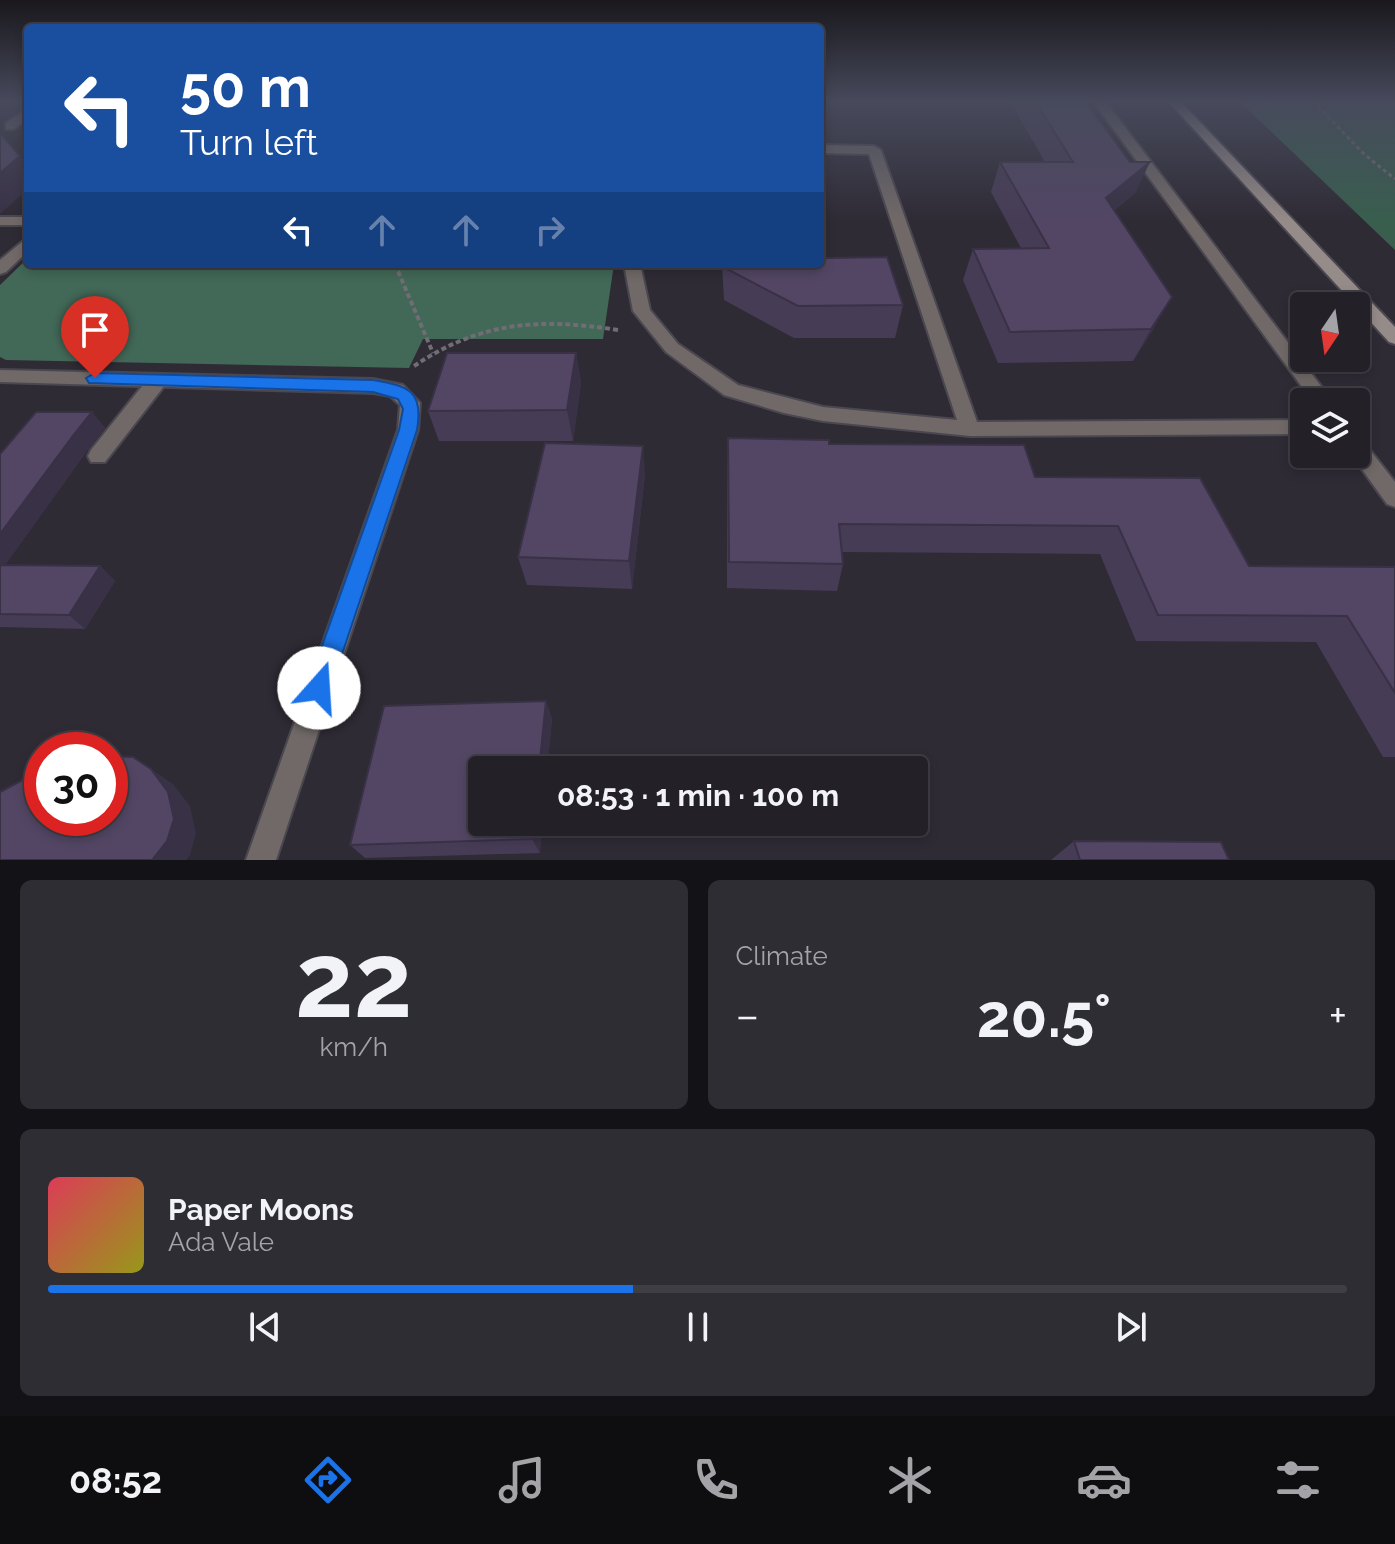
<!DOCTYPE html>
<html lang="en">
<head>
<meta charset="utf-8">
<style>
	:root { --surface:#232028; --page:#2f2d34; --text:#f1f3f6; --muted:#a3a3a8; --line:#403e45; --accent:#1a73e8 }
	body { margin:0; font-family:Raleway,sans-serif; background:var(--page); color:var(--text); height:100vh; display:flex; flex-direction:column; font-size:30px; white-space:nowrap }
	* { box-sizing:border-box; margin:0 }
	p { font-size:26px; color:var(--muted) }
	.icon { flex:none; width:44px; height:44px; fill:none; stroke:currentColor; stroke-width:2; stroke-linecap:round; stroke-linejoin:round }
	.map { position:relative; height:860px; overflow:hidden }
	.details { display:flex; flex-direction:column; gap:20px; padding:20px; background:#131216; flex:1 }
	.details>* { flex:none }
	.guide { position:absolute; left:24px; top:24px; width:800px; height:244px; border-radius:8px; box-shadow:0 4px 12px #0003,0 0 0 2px var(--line); background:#1a4fa0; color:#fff; overflow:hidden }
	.needle { width:52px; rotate:193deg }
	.buttons { position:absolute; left:1290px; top:292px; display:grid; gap:16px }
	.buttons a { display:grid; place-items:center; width:80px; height:80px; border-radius:8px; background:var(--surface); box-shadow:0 4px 12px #0003,0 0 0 2px var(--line); font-size:40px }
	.speed { position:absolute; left:24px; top:732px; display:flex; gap:16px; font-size:40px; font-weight:700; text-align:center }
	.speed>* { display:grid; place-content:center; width:104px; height:104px; border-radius:50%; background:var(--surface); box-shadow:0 4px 12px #0003,0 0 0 2px var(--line); line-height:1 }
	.speed .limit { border:12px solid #d22; background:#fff; color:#111 }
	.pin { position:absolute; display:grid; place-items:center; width:68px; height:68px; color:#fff; margin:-82px -34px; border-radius:50% 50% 50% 0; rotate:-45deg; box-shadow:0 0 8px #0007 }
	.pin .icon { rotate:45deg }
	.me { position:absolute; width:88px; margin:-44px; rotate:19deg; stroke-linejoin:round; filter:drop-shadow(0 0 6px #0008) }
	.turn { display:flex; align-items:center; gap:28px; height:168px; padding:0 24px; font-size:36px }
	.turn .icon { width:104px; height:104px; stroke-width:2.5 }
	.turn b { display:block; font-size:56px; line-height:68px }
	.lanes { display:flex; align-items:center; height:76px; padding:0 24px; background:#0003; justify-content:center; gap:40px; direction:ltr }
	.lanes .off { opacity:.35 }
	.big { font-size:60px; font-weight:700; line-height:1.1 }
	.details .card { flex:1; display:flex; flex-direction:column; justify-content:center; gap:12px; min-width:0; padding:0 28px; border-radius:12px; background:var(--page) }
	.details .dial { align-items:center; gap:0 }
	.dial b { font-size:104px; line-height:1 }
	.song { display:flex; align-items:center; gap:24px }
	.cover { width:96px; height:96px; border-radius:12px; background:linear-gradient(135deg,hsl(350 70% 55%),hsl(60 70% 35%)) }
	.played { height:8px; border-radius:4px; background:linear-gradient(90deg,var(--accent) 45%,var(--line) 45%) }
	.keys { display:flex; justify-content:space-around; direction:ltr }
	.heat { display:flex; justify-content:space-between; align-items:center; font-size:44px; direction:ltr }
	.details .tiles { flex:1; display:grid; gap:20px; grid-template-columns:1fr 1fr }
	.card:last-child { grid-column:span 2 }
	.trip { position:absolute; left:468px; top:756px; width:460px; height:80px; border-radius:8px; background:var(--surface); box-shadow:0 4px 12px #0003,0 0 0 2px var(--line); font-weight:700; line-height:80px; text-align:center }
	.dock { display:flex; height:128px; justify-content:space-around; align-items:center; background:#0e0d10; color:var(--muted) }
	.dock .icon { width:56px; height:56px }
	.dock .selected { color:var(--accent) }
	.dock b { font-size:36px; color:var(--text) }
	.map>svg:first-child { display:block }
	.green { fill:#395e4e }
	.forest { fill:#426857 }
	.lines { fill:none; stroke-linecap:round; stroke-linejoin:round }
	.service-casing { stroke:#4b4750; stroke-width:4 }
	.minor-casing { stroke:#4b4750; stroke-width:4 }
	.secondary-casing { stroke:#4b4750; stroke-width:4 }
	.path-far1 { stroke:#706d75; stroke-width:3; stroke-dasharray:4 3; stroke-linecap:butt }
	.path { stroke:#706d75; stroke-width:4; stroke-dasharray:5 3; stroke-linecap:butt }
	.service { fill:#706968; fill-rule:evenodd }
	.minor { fill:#706968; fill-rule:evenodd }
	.secondary { fill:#958b88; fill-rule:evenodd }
	.wall { fill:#473c56 }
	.shaded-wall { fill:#393146 }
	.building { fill:#524664; stroke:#393146; stroke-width:2 }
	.route { fill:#1a73e8; stroke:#114b97; stroke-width:2 }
</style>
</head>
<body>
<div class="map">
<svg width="1395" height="860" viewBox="0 0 1395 860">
	<rect width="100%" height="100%" fill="#2f2b35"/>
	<path class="green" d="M 1239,101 L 1395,101 L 1395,250 Z"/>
	<path class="forest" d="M 28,258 L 28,264 L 614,264 L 603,339 L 423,339 L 409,368 L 6,360 L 0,357 L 0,285 Z"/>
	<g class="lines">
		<g class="service-casing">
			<path id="service" d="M 1093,101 L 1105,101 L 1333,402 L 1313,402 Z
				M 28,108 L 28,118 L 14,129 L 6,129 L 6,123 Z
				M 820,145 L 874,146 L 881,150 L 977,422 L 1304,420 L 1304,434 L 970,436 L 823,421 L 784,413 L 724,395 L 666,352 L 633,311 L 624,264 L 640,264 L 650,310 L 678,344 L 738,385 L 823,407 L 957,420 L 869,154 L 820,153 Z
				M 0,217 L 28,217 L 28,225 L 0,225 Z
				M 158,374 L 167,380 L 165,385 L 105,462 L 91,462 L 88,456 L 91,450 L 151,375 Z
				M 1356,438 L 1363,441 L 1395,482 L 1395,507 L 1387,504 L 1351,454 L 1356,454 Z"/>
		</g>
		<g class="minor-casing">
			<path id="minor" d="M 28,237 L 28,251 L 6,272 L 0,274 L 0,260 Z
				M 0,370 L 373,379 L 403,385 L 420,403 L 418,430 L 276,860 L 246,860 L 398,430 L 400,405 L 390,396 L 373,393 L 0,382 Z"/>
		</g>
		<g class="secondary-casing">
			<path id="secondary" d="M 1168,101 L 1180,101 L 1395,327 L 1395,344 L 1389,342 Z"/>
		</g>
		<path class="path-far1" d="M 1313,101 L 1364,154 L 1395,179"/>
		<path class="path" d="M 395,264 L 433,353
			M 414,366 C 481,321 540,318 618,330"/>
		<use href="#service" class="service"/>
		<use href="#minor" class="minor"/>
		<use href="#secondary" class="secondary"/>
	</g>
	<path class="wall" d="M 1010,101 L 1085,101 L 1136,192 L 1114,211 L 1154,328 L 1133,361 L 998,363 L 963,280 L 973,249 L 1021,248 L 991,192 L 1000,162 L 1045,162 Z
		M 722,264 L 820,264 L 903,305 L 895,338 L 794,338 L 724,300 Z
		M 576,353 L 581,383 L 573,441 L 439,441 L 428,411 Z
		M 92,412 L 105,428 L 89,448 L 5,565 L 100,566 L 115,581 L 85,629 L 0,627 L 0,454 Z
		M 728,438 L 829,444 L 1035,477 L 1249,566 L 1395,567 L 1395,757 L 1383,757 L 1316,642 L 1136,641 L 1100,554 L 842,552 L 843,564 L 837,591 L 727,588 L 727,466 Z
		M 645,475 L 632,589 L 527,585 L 518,557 Z
		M 546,701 L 552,719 L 547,770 L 482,770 L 482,822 L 542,822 L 540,853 L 365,858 L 350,845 Z
		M 1074,841 L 1229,860 L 1051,860 Z"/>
	<path class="shaded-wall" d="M 20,156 L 28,169 L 28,189 L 0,214 L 0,173 Z
		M 1150,162 L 1136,192 L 1093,229 L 1106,198 Z
		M 1172,297 L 1154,328 L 1133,361 L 1151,329 Z
		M 576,353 L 581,383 L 573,441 L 567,410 Z
		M 92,412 L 105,428 L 89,448 L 0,572 L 0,534 L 75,433 Z
		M 643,446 L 645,475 L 632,589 L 629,561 Z
		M 100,566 L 115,581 L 85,629 L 69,615 Z
		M 546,701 L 552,719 L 547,770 L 539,770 Z
		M 151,769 L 173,784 L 190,806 L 196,833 L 190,855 L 186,860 L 152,860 Z
		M 534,822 L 542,822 L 540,853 L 532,839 Z"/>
	<path class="building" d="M 1035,101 L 1085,101 L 1130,162 L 1150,162 L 1106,198 L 1172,297 L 1151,329 L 1010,332 L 973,249 L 1049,248 L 1000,162 L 1073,162 Z
		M 1,134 L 20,156 L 0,173 L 0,135 Z
		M 820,254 L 827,258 L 887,257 L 903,305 L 798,306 L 725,268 L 725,264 L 820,264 Z
		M 447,353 L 576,353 L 567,410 L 428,411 Z
		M 36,412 L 92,412 L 75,433 L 0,534 L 0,454 Z
		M 728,438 L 829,440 L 829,444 L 1024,445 L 1035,477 L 1200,478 L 1249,566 L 1395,567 L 1395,693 L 1347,616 L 1158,615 L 1118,526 L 839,524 L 843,564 L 729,562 Z
		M 545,443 L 643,446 L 629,561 L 518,557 Z
		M 0,565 L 100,566 L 69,615 L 0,614 Z
		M 546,701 L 539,770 L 482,770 L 482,822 L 534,822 L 532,839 L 350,845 L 384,706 Z
		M 110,756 L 133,757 L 151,769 L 168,792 L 174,819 L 167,841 L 152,860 L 0,860 L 0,792 L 30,776 L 42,780 L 42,818 L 110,818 Z
		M 1074,841 L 1221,842 L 1229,860 L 1080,860 Z"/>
	<linearGradient id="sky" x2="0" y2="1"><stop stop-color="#1a181d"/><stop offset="0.46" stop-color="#474a5c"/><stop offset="1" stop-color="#474a5c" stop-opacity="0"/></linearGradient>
	<rect width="1395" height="221" fill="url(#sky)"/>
	<path class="route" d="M 95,373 L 373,380 C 408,386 424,390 417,430 L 328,696 L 319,699 L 311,696 L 307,688 L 399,430 L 403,409 L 398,399 L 373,392 L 89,383 L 86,378 Z"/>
</svg>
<div class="buttons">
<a><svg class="needle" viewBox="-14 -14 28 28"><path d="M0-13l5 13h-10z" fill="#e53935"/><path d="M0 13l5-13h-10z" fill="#a3a3a8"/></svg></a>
<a><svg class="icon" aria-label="layers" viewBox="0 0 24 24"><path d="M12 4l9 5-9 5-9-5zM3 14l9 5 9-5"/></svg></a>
</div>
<div class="speed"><div class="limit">30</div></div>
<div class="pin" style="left:95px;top:378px;background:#d93025"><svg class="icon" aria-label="arrive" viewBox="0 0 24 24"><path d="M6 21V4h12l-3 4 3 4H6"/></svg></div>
<svg class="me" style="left:319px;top:688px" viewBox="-20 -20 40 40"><circle r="19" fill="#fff"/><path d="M0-13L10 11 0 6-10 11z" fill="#1a73e8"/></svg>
<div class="trip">08:53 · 1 min · 100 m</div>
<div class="guide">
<div class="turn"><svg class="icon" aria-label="left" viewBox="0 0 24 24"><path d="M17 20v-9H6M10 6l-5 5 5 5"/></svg><div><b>50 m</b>Turn left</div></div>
<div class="lanes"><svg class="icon" aria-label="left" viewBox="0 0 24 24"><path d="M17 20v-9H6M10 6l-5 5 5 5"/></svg><svg class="icon off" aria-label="ahead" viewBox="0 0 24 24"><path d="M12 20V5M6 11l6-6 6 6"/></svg><svg class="icon off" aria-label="ahead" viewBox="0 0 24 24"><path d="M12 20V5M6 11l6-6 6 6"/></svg><svg class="icon off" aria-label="right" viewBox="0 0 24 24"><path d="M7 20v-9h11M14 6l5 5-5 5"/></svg></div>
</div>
</div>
<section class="details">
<div class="tiles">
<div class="card dial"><b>22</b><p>km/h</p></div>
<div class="card"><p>Climate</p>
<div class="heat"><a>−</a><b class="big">20.5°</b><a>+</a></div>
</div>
<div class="card">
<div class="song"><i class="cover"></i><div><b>Paper Moons</b><p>Ada Vale</p></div></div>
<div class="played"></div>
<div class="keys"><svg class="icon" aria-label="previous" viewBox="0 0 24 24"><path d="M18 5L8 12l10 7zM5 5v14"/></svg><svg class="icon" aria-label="pause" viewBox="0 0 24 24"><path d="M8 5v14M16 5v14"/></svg><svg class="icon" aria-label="next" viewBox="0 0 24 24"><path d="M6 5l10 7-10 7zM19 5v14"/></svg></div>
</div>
</div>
</section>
<nav class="dock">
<b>08:52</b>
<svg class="icon selected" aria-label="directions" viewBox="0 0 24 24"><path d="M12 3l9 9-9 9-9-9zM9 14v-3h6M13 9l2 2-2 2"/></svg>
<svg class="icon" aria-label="music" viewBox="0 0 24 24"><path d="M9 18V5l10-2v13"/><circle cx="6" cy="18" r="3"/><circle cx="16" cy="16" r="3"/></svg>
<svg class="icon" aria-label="phone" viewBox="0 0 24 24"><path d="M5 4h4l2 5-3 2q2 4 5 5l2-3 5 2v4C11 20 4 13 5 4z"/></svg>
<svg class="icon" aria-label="climate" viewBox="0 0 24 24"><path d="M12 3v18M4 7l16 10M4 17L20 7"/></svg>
<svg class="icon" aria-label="car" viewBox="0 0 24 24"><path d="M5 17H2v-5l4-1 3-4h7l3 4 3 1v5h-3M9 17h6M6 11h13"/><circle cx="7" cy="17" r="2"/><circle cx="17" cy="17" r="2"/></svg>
<svg class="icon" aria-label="filters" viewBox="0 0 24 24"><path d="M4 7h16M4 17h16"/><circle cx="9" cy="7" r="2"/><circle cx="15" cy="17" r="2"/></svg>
</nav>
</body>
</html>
